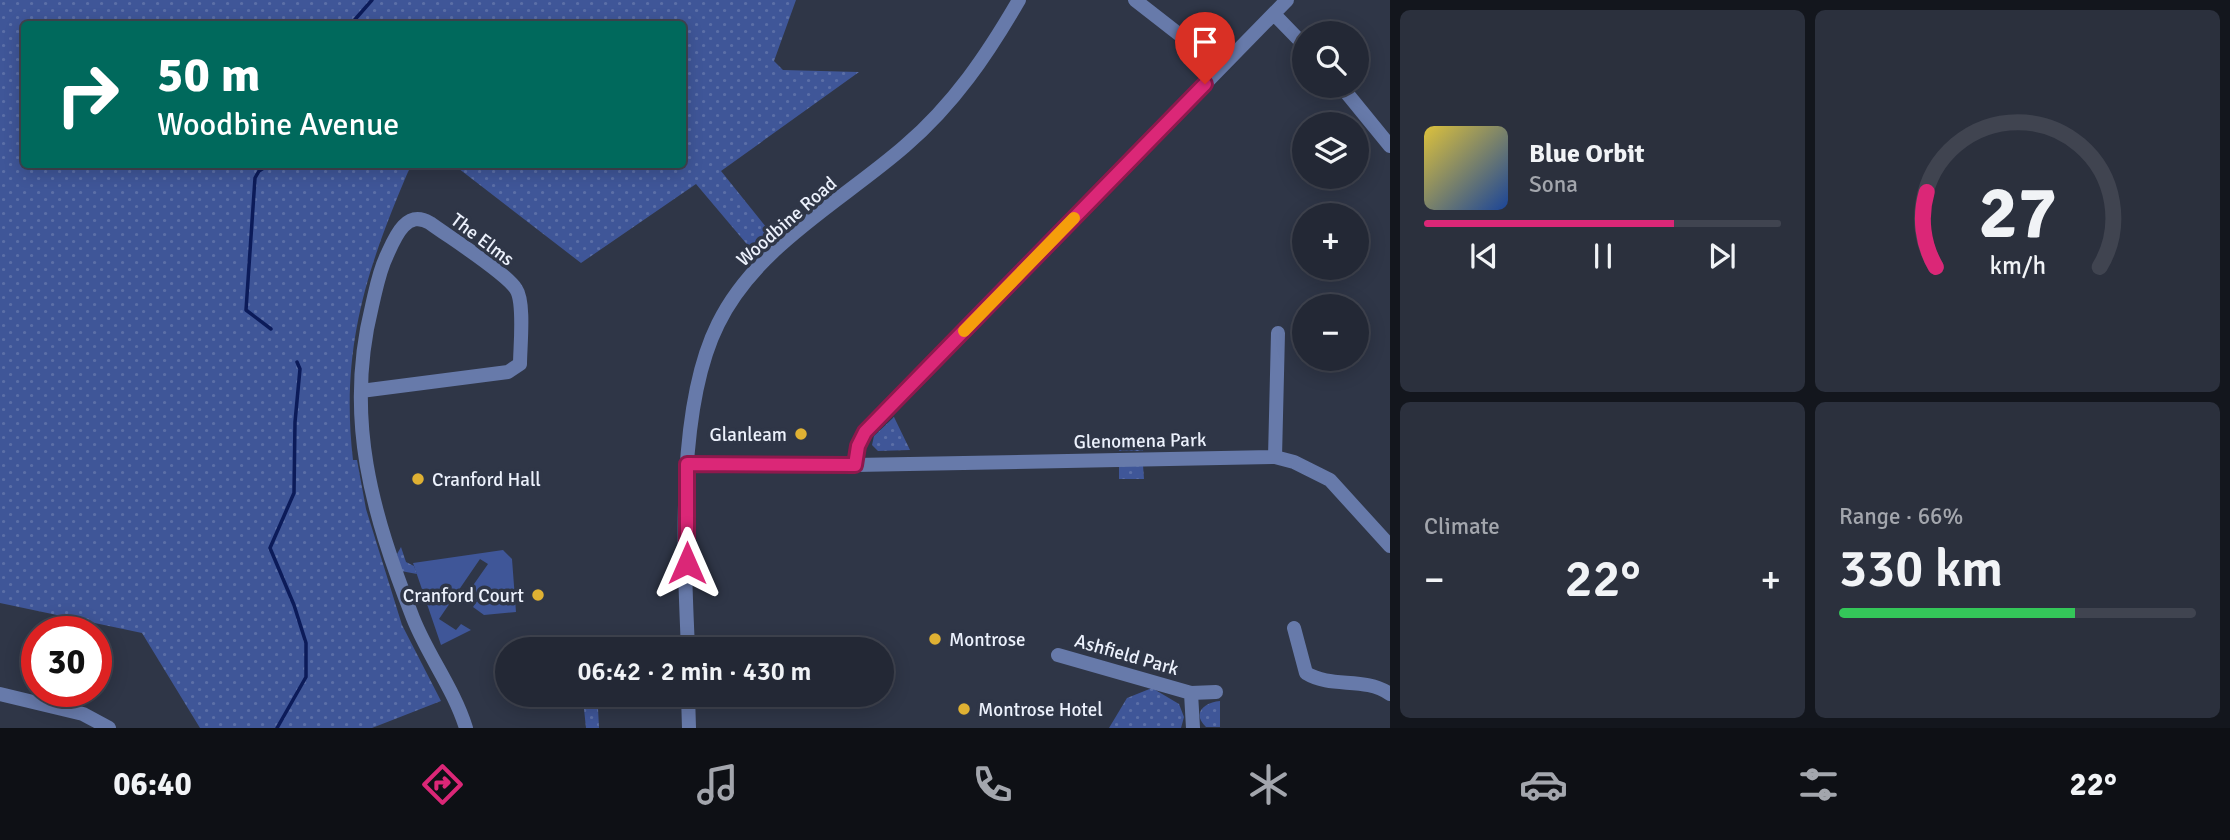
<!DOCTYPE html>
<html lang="en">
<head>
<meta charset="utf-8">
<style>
	:root { --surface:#232835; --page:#2b303d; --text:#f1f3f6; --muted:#a3a6ad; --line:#404450; --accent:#db2777 }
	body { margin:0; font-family:Signika,sans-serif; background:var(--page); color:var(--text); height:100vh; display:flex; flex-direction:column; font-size:26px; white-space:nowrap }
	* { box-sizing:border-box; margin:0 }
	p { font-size:23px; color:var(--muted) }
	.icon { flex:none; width:38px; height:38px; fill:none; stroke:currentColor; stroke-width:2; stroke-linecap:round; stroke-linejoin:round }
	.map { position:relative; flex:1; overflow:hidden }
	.sheet { display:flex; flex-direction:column; gap:10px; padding:10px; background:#13161d; width:840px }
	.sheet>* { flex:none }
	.banner { position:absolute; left:21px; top:21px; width:665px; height:147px; border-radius:7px; box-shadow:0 4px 18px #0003,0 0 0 2px var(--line); background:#00695c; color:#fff; overflow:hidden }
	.fabs { position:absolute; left:1292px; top:21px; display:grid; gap:14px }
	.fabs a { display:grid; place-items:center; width:77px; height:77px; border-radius:50%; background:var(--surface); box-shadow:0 4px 18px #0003,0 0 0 2px var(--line); font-size:35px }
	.speed { position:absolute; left:21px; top:616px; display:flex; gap:14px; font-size:35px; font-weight:700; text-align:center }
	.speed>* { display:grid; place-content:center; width:91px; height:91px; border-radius:50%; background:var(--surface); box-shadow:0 4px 18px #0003,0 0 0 2px var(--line); line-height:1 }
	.speed .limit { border:10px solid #d22; background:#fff; color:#111 }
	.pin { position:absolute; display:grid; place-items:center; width:60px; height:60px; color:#fff; margin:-72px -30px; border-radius:50% 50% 50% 0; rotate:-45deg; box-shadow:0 0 7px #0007 }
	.pin .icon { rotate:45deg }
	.me { position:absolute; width:77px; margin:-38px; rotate:0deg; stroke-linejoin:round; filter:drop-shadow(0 0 5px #0008) }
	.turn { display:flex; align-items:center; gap:24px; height:147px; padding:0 21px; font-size:32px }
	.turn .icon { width:91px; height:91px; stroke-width:2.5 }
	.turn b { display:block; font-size:49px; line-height:60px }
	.big { font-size:52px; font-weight:600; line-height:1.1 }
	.sheet .card { flex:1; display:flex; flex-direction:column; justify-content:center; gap:10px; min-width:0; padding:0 24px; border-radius:10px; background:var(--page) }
	.sheet .dial { align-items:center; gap:0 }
	.dial svg { height:182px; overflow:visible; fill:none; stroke:var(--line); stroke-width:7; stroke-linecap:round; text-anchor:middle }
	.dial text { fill:var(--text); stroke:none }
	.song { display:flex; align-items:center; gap:21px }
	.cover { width:84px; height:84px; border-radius:10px; background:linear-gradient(135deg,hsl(50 70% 55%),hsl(220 70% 35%)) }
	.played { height:7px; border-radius:4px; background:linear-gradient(90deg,var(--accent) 70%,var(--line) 70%) }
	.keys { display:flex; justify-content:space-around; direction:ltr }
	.heat { display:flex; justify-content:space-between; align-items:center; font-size:38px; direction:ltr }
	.charge { height:10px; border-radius:5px; background:linear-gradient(90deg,#34c759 66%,var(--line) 0) }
	.sheet .tiles { flex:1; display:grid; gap:10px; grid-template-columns:repeat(2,1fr) }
	.trip { position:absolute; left:495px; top:637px; width:399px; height:70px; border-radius:35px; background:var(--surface); box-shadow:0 4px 18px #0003,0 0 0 2px var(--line); font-weight:600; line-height:70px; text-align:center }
	.dock { display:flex; height:112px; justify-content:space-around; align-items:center; background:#0e1015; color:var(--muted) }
	.dock .icon { width:49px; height:49px }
	.dock .current { color:var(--accent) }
	.dock b { font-size:32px; color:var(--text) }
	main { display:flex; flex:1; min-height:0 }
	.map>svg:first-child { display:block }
	.grass { fill:url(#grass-dots) }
	.garden { fill:#3f5698 }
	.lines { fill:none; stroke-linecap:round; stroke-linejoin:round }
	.stream { stroke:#0c1b59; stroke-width:3.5 }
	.minor { stroke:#677aaa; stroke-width:14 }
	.route-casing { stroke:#8e194d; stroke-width:18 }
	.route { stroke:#db2777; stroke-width:12 }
	.slow { stroke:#f59e0b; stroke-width:12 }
	.poi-dot { fill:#dfb133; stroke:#2f3647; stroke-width:2.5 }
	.labels { text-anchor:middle; stroke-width:7; stroke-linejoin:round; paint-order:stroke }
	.street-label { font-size:19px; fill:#ecf1fc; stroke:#2f3647 }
	.poi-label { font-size:19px; fill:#ecf1fc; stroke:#2f3647; text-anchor:start }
</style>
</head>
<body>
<main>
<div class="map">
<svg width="1390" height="728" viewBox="0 0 1390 728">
	<defs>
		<pattern id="grass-dots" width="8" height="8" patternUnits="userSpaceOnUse" patternTransform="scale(1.75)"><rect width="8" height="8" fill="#3f5698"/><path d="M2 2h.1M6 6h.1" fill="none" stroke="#5b6fa7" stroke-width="1.8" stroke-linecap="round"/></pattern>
	</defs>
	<rect width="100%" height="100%" fill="#2f3647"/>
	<path class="grass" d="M 0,0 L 796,0 L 774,61 L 783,70 L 859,72 L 721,171 L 774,237 L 756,255 L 696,184 L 581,263 L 454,165 L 682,164 L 682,24 L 24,24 L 24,164 L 411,165 C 367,267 340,347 353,460 L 357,460 L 366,509 L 402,625 L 441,701 L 372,728 L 200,728 L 142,633 L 0,603 Z
		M 894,417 L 910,450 L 878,451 L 872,445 L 874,436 Z
		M 1118,438 L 1142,438 L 1143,451 L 1119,451 Z
		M 1143,465 L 1144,479 L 1119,479 L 1119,466 Z
		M 401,547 L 406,562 L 414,566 L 417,574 L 401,571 L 397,554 Z
		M 1152,688 L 1179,704 L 1184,717 L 1181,728 L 1109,728 L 1127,698 Z
		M 1220,701 L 1220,727 L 1206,727 C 1191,713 1205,702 1220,701 Z
		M 598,708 L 599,728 L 586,728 L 584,709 Z"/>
	<path class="garden" d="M 503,550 L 512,559 L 516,612 L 484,615 L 473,607 L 477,601 L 467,594 L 488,564 L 480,559 L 439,619 L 456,630 L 461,624 L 471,630 L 441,645 L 413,563 Z"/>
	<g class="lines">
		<path class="stream" d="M 351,24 L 372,0
			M 270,164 L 259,171 L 255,178 L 246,310 L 271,329
			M 277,728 L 306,677 L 306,643 L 294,605 L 270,548 L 294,493 L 295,422 L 300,369 L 297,362"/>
		<path class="minor" d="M 1135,0 L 1221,67
			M 1274,14 L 1304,45
			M 1341,86 L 1390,146
			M 361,391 L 508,372 L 520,364 C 520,347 525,302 516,289 C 505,272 449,237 430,223 C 406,209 395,237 387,255 C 379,271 376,289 372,306 C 344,418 372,513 413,618 C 428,656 454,689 466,728
			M 1275,457 L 1278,333
			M 687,464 L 855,465 L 1275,457 L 1294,462 L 1330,480 L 1390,546
			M 855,465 L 858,446 L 865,432 L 1287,0
			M 1294,628 L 1306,673 C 1332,689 1364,676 1390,694
			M 688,649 C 684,556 676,408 718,324 C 756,246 842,201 905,146 C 954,104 987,55 1019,0
			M 1058,655 L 1191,693 L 1193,728
			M 1191,693 L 1216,692
			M 0,694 L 83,714 L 109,728
			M 688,695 L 689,728"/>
	</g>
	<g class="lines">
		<g class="route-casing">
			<path id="route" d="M 687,563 L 687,464 L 855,465 L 858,446 L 865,432 L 1205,84"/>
		</g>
		<use href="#route" class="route"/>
		<path class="slow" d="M 964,331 L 1074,218"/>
	</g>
	<g class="poi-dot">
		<circle cx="801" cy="434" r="7"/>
		<circle cx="418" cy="479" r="7"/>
		<circle cx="538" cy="595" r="7"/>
		<circle cx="935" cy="639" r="7"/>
		<circle cx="964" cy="709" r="7"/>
	</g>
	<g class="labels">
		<g class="street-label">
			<text transform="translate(786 221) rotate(-41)" y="7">Woodbine Road</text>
			<text transform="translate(483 239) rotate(37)" y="7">The Elms</text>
			<text transform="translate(1140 440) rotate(-1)" y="7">Glenomena Park</text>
			<text transform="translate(1127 654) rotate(16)" y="7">Ashfield Park</text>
		</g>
		<g class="poi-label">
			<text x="787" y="441" text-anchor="end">Glanleam</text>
			<text x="432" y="486">Cranford Hall</text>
			<text x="524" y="602" text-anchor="end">Cranford Court</text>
			<text x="949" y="646">Montrose</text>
			<text x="978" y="716">Montrose Hotel</text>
		</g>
	</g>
</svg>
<div class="fabs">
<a><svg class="icon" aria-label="search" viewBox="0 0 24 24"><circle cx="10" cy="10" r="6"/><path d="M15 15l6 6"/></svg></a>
<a><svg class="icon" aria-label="layers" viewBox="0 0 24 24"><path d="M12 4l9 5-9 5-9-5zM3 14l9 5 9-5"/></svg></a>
<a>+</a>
<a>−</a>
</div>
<div class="speed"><div class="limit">30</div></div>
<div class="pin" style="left:1205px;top:84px;background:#d93025"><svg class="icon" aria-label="arrive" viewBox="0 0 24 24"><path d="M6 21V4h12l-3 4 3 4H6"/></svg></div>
<svg class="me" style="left:687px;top:563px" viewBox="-20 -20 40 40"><path d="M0-17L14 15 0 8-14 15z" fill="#db2777" stroke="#fff" stroke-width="4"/></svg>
<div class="trip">06:42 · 2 min · 430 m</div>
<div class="banner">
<div class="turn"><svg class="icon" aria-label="right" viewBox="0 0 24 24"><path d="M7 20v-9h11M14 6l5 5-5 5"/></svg><div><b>50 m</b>Woodbine Avenue</div></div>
</div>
</div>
<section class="sheet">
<div class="tiles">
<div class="card">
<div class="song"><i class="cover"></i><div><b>Blue Orbit</b><p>Sona</p></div></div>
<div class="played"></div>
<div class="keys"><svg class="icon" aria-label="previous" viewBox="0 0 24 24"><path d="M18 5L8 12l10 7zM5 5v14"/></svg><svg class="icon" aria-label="pause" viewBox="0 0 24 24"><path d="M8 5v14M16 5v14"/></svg><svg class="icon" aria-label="next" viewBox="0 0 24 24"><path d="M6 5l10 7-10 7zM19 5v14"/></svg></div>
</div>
<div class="card dial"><svg viewBox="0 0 100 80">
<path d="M14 69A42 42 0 1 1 86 69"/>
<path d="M14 69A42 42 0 0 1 10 36" stroke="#db2777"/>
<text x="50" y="56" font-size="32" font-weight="700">27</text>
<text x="50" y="72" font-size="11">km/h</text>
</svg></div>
<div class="card"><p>Climate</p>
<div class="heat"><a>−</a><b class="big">22°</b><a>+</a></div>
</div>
<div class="card"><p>Range · 66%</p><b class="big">330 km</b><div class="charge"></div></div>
</div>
</section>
</main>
<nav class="dock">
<b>06:40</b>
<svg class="icon current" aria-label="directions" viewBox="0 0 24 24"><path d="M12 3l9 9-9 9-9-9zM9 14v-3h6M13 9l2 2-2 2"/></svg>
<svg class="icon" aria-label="music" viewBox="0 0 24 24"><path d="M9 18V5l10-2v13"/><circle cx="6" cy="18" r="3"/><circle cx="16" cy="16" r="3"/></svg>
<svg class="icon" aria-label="phone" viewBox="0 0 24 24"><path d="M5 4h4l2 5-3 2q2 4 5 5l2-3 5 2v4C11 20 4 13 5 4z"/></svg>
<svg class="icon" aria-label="climate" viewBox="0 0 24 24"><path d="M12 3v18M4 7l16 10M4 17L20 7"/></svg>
<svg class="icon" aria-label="car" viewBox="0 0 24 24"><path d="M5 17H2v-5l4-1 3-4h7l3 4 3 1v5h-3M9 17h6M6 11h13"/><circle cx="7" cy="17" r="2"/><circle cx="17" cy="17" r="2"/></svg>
<svg class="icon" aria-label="filters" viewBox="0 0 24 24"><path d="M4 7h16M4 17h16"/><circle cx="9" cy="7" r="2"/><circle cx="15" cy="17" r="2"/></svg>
<b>22°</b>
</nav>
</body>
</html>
